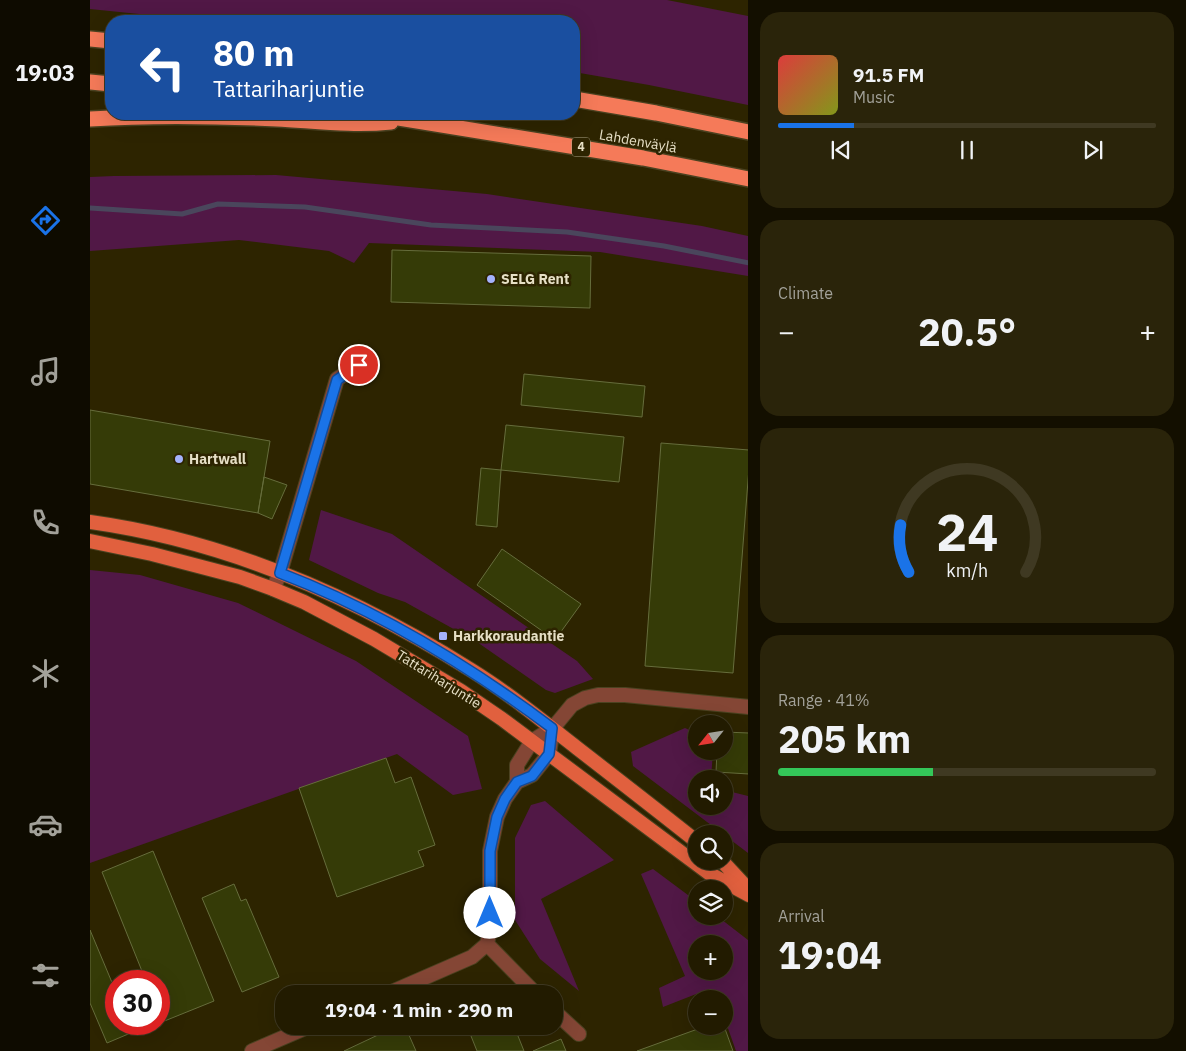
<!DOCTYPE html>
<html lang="en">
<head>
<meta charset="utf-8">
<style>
	:root { --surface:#221b00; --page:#2a240a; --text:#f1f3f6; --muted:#a2a199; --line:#3f3922; --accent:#1a73e8 }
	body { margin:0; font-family:"IBM Plex Sans",sans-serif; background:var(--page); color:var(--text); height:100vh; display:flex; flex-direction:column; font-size:19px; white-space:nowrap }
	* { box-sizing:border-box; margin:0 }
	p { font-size:16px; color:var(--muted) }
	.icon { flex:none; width:28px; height:28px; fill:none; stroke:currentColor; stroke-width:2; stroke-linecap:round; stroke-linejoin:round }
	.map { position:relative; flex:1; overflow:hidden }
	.sheet { display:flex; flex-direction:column; gap:12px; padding:12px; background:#130f00; width:438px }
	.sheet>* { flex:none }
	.guide { position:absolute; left:15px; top:15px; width:475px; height:105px; border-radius:20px; box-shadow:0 5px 20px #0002,0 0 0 1px var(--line); background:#1a4fa0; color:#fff; overflow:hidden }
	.needle { width:32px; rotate:240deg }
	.fabs { position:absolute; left:598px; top:715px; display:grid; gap:10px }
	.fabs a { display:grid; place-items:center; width:45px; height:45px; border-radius:50%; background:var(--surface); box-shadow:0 5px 20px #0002,0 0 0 1px var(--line); font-size:25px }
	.speed { position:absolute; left:15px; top:970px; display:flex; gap:10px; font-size:25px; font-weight:700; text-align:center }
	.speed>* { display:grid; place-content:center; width:65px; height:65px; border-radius:50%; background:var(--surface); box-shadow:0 5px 20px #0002,0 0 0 1px var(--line); line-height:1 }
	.speed .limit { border:8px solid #d22; background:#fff; color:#111 }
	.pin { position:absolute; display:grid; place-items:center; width:42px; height:42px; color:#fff; margin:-21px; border:2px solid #fff; border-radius:50%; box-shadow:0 1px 5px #0007 }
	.me { position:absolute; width:55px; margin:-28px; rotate:0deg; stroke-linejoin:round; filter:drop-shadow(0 0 4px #0008) }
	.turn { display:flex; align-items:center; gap:18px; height:105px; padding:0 25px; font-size:22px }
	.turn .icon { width:65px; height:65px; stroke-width:2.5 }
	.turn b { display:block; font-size:35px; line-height:42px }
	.big { font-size:38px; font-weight:700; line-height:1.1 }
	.sheet .tile { flex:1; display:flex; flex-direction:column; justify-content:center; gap:8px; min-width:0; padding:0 18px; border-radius:20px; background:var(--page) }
	.sheet .dial { align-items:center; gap:0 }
	.dial svg { height:130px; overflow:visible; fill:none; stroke:var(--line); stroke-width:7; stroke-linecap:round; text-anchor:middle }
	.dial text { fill:var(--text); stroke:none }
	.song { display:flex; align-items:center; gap:15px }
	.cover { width:60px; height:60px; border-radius:8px; background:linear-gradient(135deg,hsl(0 70% 55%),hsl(70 70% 35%)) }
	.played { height:5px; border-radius:2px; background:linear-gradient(90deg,var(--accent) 20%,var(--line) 20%) }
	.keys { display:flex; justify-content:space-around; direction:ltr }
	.heat { display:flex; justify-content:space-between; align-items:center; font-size:28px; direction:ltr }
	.charge { height:8px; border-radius:4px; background:linear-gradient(90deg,#34c759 41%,var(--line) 0) }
	.trip { position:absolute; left:185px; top:985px; width:288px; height:50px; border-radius:20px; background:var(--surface); box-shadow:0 5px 20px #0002,0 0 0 1px var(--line); font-weight:700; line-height:50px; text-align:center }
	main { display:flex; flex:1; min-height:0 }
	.tab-bar { display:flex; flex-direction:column; width:90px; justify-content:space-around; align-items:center; background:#0e0b00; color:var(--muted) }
	.tab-bar .icon { width:35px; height:35px }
	.tab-bar .selected { color:var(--accent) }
	.tab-bar b { font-size:22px; color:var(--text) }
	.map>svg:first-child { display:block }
	.green { fill:#511846; fill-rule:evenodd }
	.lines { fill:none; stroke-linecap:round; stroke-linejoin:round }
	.stream { stroke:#4a465c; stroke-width:5 }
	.building { fill:#353b07; stroke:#666d3c }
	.minor-casing { stroke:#4b4220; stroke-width:16 }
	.primary-casing { stroke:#4b4220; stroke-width:16 }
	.motorway-casing { stroke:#4b4220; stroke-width:18 }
	.minor { stroke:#844635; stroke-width:14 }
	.primary { stroke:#e1603e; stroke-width:14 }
	.motorway { stroke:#f57a59; stroke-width:15 }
	.route-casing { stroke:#114b97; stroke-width:12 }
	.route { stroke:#1a73e8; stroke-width:9 }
	.poi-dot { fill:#a4b2fc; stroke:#2d2400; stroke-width:2 }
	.labels { text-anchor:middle; stroke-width:5; stroke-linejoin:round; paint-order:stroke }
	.shield { fill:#2d2400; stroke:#aea78a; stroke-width:1 }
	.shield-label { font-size:12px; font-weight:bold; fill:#e6dfc5 }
	.street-label { font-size:14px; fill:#e6dfc5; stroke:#2d2400 }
	.poi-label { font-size:14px; font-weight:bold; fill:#e6dfc5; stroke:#2d2400; text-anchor:start }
</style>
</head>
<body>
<main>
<nav class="tab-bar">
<b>19:03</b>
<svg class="icon selected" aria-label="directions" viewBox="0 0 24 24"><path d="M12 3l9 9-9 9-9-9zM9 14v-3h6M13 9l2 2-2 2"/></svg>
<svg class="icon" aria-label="music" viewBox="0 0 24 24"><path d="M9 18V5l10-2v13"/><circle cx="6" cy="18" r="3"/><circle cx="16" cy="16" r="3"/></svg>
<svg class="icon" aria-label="phone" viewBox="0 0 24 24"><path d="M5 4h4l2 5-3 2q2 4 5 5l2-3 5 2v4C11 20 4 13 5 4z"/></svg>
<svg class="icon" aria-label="climate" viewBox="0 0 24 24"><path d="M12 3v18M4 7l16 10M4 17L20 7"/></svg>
<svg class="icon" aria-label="car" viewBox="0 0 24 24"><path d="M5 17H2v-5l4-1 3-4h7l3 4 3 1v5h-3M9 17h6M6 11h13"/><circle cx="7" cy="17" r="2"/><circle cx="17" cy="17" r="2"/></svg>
<svg class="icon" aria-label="filters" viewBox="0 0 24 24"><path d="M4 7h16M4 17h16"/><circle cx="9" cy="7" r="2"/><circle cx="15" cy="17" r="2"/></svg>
</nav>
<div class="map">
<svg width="659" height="1051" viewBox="0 0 659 1051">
	<rect width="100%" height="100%" fill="#2d2400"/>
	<path class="green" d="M 0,0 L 577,0 L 658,16 L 658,105 L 559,85 L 484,72 L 484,21 L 118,21 L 0,9 Z
		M 186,175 L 397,194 L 612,226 L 658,236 L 658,276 L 510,252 L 279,243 L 264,263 L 239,251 L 149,240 L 0,251 L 0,177 L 24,176 Z
		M 231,510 L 302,534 L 487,661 L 503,679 L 465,693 L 456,690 L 387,642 L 315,602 L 288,593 L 219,560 Z
		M 0,570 L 50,575 L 148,603 L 266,661 L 378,736 L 392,789 L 363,795 L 307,754 L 0,863 Z
		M 595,728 L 606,733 L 606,751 L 623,751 L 621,779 L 606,779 L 606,806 L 634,806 L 634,790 L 658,796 L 658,853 L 543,766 L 541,752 Z
		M 455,801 L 524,860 L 451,899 L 489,991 L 450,959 L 425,920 L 425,838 L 441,805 Z
		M 563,869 L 606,901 L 606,916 L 627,916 L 658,940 L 658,1051 L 646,1051 L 634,1017 L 634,999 L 626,999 L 619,989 L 573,1007 L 569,988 L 595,976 L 551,874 ZM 606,944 L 634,944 L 634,971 L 606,971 Z"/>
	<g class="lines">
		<path class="stream" d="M 0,208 L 92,214 L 128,204 L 215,207 L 341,225 L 477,232 L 574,246 L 659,263"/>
	</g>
	<path class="building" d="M 302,250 L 501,256 L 500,308 L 301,302 Z
		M 434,374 L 555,386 L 552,417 L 431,405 Z
		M 0,410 L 180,441 L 168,513 L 0,484 Z
		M 416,425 L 534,437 L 529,482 L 411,470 Z
		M 571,443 L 659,450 L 659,468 L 643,673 L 555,666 Z
		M 391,468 L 411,470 L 407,527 L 386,525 Z
		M 174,477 L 197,485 L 182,519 L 168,513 Z
		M 412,549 L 491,604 L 465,640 L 387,585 Z
		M 634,732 L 659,733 L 659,774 L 626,772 L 627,751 L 634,751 Z
		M 296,758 L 305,783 L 321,777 L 345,845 L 328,851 L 334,866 L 247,897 L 209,788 Z
		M 63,851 L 124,1001 L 72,1022 L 69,1013 L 69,981 L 56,981 L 12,872 Z
		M 144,884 L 151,901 L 156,899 L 189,977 L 152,992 L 112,898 Z
		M 0,930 L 26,992 L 26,1024 L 40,1024 L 43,1032 L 17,1043 L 0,1003 Z
		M 307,1026 L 315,1026 L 326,1051 L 254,1051 Z
		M 377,1026 L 424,1026 L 434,1051 L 387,1051 Z
		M 616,1026 L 634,1026 L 643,1051 L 547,1051 Z
		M 471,1039 L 476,1051 L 443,1051 Z"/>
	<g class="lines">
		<g class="minor-casing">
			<path id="minor" d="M 183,589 L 190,573 L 247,379 L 269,365
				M 427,782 L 427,765 L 442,741 L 463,728 L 482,705 L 495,698 L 508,695 L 535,695 L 659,707
				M 397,944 L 446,994
				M 297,994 L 382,957 L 397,944 L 400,930 L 400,851 L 407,817 L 415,799 L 427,782 L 442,775 L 459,754 L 463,728
				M 464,1011 L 489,1034
				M 162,1051 L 220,1026"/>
		</g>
		<g class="primary-casing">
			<path id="primary" d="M 0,522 C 136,541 265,597 381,670 C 418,693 453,721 487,748 C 527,779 567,810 606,841
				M 0,541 L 62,554 L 150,577 L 183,589 L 214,602 L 284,639 L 371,691 L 412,719 L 620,874 L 659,895
				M 632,861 L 659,890"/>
		</g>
		<g class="motorway-casing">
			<path id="motorway" d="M 0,39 L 21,41
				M 0,82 L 21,84
				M 484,99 L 566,113 L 659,132
				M 284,114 L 553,158 L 659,179
				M 0,119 C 62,115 125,116 187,119 C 225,121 263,126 301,122"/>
		</g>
		<use href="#minor" class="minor"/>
		<use href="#primary" class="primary"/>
		<use href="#motorway" class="motorway"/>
	</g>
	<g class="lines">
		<g class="route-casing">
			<path id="route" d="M 269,365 L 247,380 L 190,573 C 289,611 378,665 462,728 L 459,754 L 442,776 L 427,782 L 415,799 L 407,817 L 400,851 L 400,913"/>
		</g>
		<use href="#route" class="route"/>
	</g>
	<g class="poi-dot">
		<circle cx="401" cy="279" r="5"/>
		<circle cx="89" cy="459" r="5"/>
		<rect x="348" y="631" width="10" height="10" rx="2.5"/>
	</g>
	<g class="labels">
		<rect class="shield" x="482" y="137.5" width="18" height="19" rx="4"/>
		<g class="shield-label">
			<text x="491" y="151">4</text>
		</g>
		<g class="street-label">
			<text transform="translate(548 141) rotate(10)" y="5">Lahdenväylä</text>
			<text transform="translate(349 679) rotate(32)" y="5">Tattariharjuntie</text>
		</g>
		<g class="poi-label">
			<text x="411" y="284">SELG Rent</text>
			<text x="99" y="464">Hartwall</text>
			<text x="363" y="641">Harkkoraudantie</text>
		</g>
	</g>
</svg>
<div class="fabs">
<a><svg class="needle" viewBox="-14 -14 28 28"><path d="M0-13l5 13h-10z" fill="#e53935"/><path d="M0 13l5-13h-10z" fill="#a2a199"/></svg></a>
<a><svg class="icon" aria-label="sound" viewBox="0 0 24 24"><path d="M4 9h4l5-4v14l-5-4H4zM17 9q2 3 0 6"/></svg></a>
<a><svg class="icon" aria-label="search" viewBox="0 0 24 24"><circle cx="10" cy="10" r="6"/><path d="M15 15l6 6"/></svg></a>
<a><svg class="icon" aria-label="layers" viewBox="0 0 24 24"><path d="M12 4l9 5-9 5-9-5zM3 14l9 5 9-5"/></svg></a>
<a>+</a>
<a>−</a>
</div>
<div class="speed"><div class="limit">30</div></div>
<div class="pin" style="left:269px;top:365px;background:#d93025"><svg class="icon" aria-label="arrive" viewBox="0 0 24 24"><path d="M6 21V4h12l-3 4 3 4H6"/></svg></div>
<svg class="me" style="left:400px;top:913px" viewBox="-20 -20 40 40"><circle r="19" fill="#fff"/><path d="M0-13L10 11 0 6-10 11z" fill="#1a73e8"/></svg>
<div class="trip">19:04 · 1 min · 290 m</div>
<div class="guide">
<div class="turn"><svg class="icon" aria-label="left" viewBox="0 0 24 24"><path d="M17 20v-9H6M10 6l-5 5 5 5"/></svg><div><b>80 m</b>Tattariharjuntie</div></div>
</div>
</div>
<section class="sheet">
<div class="tile">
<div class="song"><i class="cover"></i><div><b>91.5 FM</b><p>Music</p></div></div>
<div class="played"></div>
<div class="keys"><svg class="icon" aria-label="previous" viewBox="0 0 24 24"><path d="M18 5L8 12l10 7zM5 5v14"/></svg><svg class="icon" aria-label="pause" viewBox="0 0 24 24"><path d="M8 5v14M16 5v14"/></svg><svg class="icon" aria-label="next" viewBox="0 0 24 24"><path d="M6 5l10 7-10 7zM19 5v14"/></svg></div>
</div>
<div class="tile"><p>Climate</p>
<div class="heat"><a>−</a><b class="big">20.5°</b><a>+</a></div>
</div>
<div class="tile dial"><svg viewBox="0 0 100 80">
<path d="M14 69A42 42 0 1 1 86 69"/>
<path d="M14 69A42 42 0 0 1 9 40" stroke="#1a73e8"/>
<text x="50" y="56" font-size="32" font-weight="700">24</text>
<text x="50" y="72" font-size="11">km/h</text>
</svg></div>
<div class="tile"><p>Range · 41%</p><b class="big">205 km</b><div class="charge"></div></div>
<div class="tile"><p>Arrival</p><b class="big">19:04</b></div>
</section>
</main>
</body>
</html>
